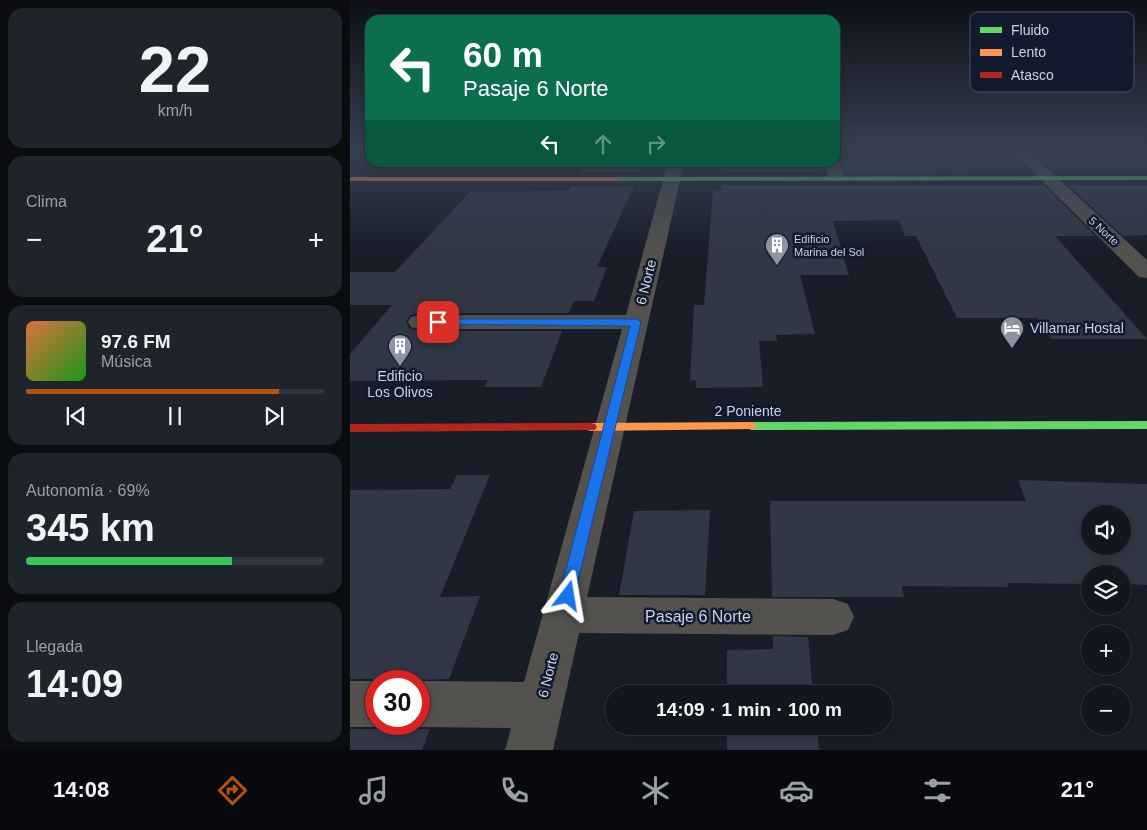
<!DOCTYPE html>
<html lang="es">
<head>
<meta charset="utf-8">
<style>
	:root { --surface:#12161e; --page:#1f232b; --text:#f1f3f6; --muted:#9c9fa4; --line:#31353c; --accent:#b45309 }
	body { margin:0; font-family:Arial,sans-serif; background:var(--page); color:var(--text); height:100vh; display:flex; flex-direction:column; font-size:19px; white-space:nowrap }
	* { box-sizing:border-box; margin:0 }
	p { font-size:16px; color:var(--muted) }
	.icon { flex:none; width:28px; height:28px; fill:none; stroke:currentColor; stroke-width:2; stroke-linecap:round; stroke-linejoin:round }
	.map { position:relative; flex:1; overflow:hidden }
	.panel { display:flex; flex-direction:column; gap:8px; padding:8px; background:#0a0c10; width:350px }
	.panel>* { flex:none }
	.banner { position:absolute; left:15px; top:15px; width:475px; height:152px; border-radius:15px; box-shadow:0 2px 12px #0003,0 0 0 1px var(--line); background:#0b6e4f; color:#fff; overflow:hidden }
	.tools { position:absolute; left:731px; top:505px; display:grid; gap:10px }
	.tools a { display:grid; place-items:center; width:50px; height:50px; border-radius:50%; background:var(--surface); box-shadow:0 2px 12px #0003,0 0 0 1px var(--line); font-size:25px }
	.speed { position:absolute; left:15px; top:670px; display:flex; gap:10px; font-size:25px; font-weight:700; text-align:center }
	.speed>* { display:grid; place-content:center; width:65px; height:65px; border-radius:50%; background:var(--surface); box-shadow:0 2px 12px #0003,0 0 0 1px var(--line); line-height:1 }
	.speed .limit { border:8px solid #d22; background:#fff; color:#111 }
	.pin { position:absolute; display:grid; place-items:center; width:42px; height:42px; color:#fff; margin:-21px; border-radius:10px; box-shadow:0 2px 8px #0006 }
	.me { position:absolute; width:55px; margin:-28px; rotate:14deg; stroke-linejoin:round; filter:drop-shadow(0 0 4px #0008) }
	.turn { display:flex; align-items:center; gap:18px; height:105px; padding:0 15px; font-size:22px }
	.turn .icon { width:65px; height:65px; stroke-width:2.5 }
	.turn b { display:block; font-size:35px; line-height:42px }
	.lanes { display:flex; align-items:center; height:48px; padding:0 15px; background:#0003; justify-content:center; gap:25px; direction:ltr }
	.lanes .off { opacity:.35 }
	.big { font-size:38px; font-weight:700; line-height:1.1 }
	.panel .widget { flex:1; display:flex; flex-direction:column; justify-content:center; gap:8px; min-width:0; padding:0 18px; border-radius:15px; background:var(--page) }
	.panel .dial { align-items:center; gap:0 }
	.dial b { font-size:65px; line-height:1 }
	.song { display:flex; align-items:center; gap:15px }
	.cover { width:60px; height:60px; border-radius:8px; background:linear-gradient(135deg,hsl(20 70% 55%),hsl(120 70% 35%)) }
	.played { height:5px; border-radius:2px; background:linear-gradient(90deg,var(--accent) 85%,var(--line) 85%) }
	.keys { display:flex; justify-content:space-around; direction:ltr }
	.heat { display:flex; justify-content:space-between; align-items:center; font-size:28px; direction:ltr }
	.charge { height:8px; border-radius:4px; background:linear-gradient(90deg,#34c759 69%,var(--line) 0) }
	.trip { position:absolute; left:255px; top:685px; width:288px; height:50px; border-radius:25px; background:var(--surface); box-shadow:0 2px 12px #0003,0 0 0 1px var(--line); font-weight:700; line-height:50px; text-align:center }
	.tabs { display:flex; height:80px; justify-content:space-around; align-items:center; background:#07090c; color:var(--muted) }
	.tabs .icon { width:35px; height:35px }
	.tabs .active { color:var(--accent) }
	.tabs b { font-size:22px; color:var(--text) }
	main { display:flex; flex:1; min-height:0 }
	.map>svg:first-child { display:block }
	.building { fill:#313746; fill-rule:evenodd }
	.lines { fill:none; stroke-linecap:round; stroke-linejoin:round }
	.street { fill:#53524f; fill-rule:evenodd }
	.fast { fill:#63d668; fill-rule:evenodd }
	.slow { fill:#ff974d; fill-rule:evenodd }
	.jam { fill:#b3261e; fill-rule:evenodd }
	.route { fill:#1a73e8; stroke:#114b97 }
	.labels { text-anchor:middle; stroke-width:5; stroke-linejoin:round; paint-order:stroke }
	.far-street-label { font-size:11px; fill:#ccd3e1; stroke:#111a2f }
	.far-poi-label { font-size:11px; fill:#ccd3e1; stroke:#111a2f; text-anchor:start }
	.street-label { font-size:14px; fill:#ccd3e1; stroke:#111a2f }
	.poi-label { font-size:14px; fill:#ccd3e1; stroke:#111a2f; text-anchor:start }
	.near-street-label { font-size:16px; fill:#ccd3e1; stroke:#111a2f }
	.key { fill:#111a2f; stroke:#495264; stroke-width:1 }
	.key-label { font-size:14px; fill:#ccd3e1 }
</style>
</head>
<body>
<main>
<section class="panel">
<div class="widget dial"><b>22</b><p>km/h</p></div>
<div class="widget"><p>Clima</p>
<div class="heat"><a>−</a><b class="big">21°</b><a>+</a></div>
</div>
<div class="widget">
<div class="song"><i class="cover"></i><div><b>97.6 FM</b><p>Música</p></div></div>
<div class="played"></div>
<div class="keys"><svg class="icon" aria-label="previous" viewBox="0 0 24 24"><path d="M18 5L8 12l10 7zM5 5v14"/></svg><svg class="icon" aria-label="pause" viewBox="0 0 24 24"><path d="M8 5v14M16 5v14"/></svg><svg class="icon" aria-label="next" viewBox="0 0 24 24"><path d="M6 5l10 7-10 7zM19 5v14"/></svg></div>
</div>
<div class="widget"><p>Autonomía · 69%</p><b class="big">345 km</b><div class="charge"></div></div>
<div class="widget"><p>Llegada</p><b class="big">14:09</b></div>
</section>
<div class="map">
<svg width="797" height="750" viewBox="0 0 797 750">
	<rect width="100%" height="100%" fill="#181d28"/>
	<path class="building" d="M 540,149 L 643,151 L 648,156 L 664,156 L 680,171 L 494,172 L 491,162 L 496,162 L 495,160 L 546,160 Z
		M 797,155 L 797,171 L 703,171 L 686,156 Z
		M 235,162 L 294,162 L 290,172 L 229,172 Z
		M 371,162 L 471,162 L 475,172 L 371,172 Z
		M 371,185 L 694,185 L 745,236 L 705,236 L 797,339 L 701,339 L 687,318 L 607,318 L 566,236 L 555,236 L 549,220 L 483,221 L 499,275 L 450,275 L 465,334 L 426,335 L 427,341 L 409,341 L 413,387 L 346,388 L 346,380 L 340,381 L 344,305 L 354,305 L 363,190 L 371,190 Z
		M 718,185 L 797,185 L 797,235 L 773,236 Z
		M 221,186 L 284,186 L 247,267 L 257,267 L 244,301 L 224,301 L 219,313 L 70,313 L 61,315 L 56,321 L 59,328 L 70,331 L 212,331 L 191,387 L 134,387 L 138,380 L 0,381 L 0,354 L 42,305 L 0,305 L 0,272 L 45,272 L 120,192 L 218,191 Z
		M 107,475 L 140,475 L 90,597 L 130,596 L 99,679 L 28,681 L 26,679 L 0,679 L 0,490 L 100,489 Z
		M 668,480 L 797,484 L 797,585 L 772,584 L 772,574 L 740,574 L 740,584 L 657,583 L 658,587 L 552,586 L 554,597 L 422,597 L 420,501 L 676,501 ZM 740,514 L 772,514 L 772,546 L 740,546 Z
		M 360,510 L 355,595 L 269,595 L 284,511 Z
		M 423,636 L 458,637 L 463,694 L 377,694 L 377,650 L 423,649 Z
		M 36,724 L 59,724 L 68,729 L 80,729 L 72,750 L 0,750 L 0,729 L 26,729 Z
		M 377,726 L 467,726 L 469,750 L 377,750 Z"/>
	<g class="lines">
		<path class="street" d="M 660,149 L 676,149 L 797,260 L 797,278 L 789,277 Z
			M 485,158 L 489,162 L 494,178 L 492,181 L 480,181 L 473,162 L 485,162 Z
			M 318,162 L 334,162 L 237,597 L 483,599 L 498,604 L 504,617 L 498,630 L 483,635 L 229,633 L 203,750 L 155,750 L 161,728 L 69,727 L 61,724 L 69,724 L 69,681 L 174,682 L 272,329 L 70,329 L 61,327 L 58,322 L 61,317 L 70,315 L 276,315 Z
			M 0,681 L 26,681 L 26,724 L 34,724 L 26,727 L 0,727 Z"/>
		<path class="fast" d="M 797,176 L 797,180 L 267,181 L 264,179 L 267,177 Z
			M 797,421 L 797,429 L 401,430 L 395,426 L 401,422 Z"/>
		<path class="slow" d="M 0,177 L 267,177 L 270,179 L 267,181 L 0,181 Z
			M 401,422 L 407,426 L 405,429 L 241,431 L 237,430 L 235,427 L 237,424 L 241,423 Z"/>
		<path class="jam" d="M 241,423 L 245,424 L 247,427 L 245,430 L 0,432 L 0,424 Z"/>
	</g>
	<linearGradient id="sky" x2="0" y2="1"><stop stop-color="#0d1016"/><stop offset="0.59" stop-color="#374053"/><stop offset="1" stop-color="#374053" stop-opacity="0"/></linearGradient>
	<rect width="797" height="254" fill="url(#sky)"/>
	<path class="route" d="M 88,319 L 286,319 L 291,322 L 223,601 L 218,603 L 212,601 L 209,596 L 280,326 L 85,324 L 83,322 Z"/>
	<defs>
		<g id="building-pin" transform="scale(1.25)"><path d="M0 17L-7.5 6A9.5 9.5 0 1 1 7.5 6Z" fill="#8d93a0" stroke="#111a2f"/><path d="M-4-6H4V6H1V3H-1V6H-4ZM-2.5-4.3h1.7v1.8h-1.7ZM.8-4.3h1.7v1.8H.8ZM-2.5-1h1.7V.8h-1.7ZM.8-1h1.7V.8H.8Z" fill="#fff"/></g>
		<g id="hotel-pin" transform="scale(1.25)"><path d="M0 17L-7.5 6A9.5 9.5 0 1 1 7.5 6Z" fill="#8d93a0" stroke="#111a2f"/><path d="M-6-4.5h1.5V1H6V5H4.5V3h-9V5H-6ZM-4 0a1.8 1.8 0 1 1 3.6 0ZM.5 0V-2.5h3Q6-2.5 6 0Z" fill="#fff"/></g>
	</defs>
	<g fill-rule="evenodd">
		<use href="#building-pin" x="427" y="245"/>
		<use href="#hotel-pin" x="662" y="328"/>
		<use href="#building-pin" x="50" y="346"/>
	</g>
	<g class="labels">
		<g class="far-street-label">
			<text transform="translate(754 231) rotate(43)" y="4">5 Norte</text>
		</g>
		<g class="far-poi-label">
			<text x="444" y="243">Edificio<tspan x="444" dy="13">Marina del Sol</tspan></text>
		</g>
		<g class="street-label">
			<text transform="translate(296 282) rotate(-76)" y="5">6 Norte</text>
			<text x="398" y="416">2 Poniente</text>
			<text transform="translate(198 675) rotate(-76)" y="5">6 Norte</text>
		</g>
		<g class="poi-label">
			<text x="680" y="333">Villamar Hostal</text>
			<text x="50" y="381" text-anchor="middle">Edificio<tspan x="50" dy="16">Los Olivos</tspan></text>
		</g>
		<g class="near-street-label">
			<text x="348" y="622">Pasaje 6 Norte</text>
		</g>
	</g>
	<rect x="620" y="12" width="164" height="80" rx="8" class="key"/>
	<rect x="630" y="27" width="22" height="6" fill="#63d668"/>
	<rect x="630" y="49" width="22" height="7" fill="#ff974d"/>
	<rect x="630" y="72" width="22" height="6" fill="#b3261e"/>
	<g class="key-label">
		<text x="661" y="35">Fluido</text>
		<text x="661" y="57">Lento</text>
		<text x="661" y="80">Atasco</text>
	</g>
</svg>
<div class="tools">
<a><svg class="icon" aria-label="sound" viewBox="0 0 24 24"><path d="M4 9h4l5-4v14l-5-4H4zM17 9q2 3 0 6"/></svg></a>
<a><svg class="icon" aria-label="layers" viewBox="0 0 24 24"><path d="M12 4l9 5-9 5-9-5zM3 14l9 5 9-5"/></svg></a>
<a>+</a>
<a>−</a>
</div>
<div class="speed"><div class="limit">30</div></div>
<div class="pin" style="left:88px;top:322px;background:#d93025"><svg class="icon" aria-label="arrive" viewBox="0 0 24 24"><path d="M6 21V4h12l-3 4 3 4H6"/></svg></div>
<svg class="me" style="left:218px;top:596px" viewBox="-20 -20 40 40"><path d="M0-17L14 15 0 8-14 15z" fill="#1a73e8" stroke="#fff" stroke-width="4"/></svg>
<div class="trip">14:09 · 1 min · 100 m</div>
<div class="banner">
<div class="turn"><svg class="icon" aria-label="left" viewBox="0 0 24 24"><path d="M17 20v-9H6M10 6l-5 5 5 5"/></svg><div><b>60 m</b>Pasaje 6 Norte</div></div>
<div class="lanes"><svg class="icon" aria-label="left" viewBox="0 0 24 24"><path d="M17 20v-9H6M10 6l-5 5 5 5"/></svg><svg class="icon off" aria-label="ahead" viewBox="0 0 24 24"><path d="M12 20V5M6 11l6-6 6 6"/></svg><svg class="icon off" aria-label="right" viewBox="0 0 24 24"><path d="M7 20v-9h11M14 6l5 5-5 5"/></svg></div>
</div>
</div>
</main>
<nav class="tabs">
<b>14:08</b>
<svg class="icon active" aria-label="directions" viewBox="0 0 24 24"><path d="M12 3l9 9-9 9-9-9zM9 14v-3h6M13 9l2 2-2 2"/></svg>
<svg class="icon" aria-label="music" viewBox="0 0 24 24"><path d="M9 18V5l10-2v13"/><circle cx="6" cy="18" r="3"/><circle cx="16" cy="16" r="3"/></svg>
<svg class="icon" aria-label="phone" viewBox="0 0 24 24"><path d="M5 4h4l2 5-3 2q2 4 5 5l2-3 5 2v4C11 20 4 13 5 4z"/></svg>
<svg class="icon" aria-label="climate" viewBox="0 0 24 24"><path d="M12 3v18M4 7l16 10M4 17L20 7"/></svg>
<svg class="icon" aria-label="car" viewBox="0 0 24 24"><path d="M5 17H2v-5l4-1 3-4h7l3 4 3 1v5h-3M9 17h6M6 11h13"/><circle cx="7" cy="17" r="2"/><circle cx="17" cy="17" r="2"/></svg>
<svg class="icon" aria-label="filters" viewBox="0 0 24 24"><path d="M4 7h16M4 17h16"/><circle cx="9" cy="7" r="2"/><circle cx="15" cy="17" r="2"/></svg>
<b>21°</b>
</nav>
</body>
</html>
